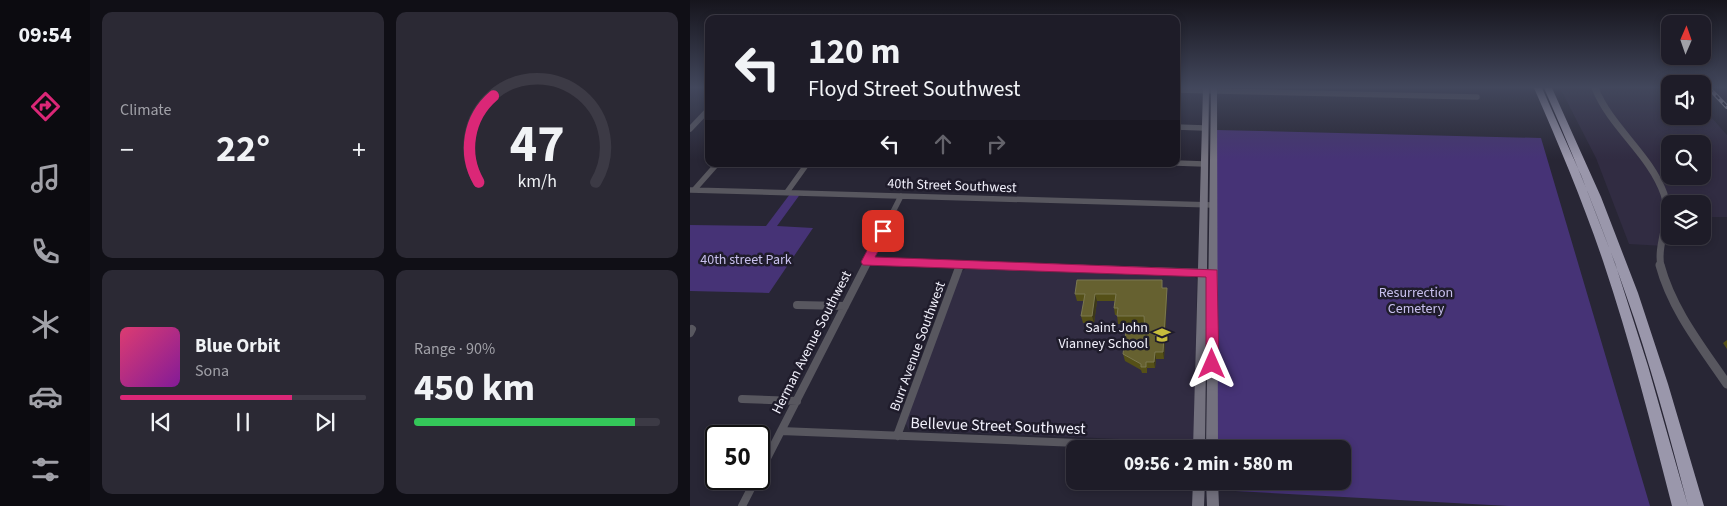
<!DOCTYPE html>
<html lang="en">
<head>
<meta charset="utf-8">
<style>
	:root { --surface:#1e1c28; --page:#2b2934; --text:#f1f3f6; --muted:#a1a1a8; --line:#3c3a45; --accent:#db2777 }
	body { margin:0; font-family:"Source Sans 3",sans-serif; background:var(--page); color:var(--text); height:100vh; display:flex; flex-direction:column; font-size:19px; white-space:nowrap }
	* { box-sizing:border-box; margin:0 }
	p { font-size:16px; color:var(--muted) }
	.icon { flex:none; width:28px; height:28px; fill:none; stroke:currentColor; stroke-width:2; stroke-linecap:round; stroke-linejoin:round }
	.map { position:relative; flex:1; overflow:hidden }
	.panel { display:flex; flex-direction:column; gap:12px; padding:12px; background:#100f16; width:600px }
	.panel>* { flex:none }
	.guide { position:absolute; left:15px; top:15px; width:475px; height:152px; border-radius:10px; box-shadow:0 2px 8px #0003,0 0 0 1px var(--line); background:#1e1c28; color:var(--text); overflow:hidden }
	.needle { width:32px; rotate:2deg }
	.fabs { position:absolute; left:971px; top:15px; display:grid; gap:10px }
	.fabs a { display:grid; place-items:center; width:50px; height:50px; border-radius:10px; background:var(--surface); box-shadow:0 2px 8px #0003,0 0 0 1px var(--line); font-size:25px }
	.speed { position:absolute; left:15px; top:425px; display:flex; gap:10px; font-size:25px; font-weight:700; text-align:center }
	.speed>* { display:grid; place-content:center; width:65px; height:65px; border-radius:50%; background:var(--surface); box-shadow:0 2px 8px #0003,0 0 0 1px var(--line); line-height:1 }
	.speed .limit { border:2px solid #111; border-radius:8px; background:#fff; color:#111 }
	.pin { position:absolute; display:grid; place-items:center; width:42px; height:42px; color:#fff; margin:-21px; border-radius:10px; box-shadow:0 2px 8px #0006 }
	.me { position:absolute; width:55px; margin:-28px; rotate:0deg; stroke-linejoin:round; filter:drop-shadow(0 0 4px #0008) }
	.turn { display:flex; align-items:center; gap:18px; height:105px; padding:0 20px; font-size:22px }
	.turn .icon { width:65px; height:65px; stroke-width:2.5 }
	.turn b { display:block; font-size:35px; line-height:42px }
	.lanes { display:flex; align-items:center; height:48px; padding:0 20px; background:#0003; justify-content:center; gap:25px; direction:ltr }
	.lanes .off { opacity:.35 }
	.big { font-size:38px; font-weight:700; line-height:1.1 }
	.panel .tile { flex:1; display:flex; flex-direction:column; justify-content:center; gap:8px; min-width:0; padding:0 18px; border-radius:10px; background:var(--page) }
	.panel .dial { align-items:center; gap:0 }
	.dial svg { height:130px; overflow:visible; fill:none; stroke:var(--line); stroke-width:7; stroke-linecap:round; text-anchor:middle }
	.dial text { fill:var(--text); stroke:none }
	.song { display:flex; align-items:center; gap:15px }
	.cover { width:60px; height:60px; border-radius:8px; background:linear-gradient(135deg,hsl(340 70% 55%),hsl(290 70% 35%)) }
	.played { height:5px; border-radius:2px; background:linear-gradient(90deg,var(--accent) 70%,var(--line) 70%) }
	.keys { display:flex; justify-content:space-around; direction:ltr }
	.heat { display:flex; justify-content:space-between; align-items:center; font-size:28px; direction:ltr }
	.charge { height:8px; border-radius:4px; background:linear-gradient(90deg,#34c759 90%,var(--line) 0) }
	.panel .tiles { flex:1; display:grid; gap:12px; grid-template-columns:repeat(2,1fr) }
	.trip { position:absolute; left:376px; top:440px; width:285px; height:50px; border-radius:10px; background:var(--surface); box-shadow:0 2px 8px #0003,0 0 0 1px var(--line); font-weight:700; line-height:50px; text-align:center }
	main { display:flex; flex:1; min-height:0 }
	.tab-bar { display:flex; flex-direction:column; width:90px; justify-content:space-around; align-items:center; background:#0c0b10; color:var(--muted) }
	.tab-bar .icon { width:35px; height:35px }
	.tab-bar .selected { color:var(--accent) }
	.tab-bar b { font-size:22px; color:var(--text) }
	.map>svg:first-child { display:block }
	.built { fill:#312c42; fill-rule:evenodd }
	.green { fill:#463376 }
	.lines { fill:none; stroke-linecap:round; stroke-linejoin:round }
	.minor-far1 { stroke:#58575f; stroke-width:5.5 }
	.minor { stroke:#58575f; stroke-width:8 }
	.tertiary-far1 { stroke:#58575f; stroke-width:7 }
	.tertiary { stroke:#58575f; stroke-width:9 }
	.secondary { fill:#73717e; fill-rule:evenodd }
	.motorway { fill:#9a97ab; fill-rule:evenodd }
	.rail-casing { stroke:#a7a5b2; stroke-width:4 }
	.rail { stroke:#1f1c2b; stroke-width:2; stroke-dasharray:5; stroke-linecap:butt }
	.wall { fill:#555017 }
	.shaded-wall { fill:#3c3819 }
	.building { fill:#666130; stroke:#7b7850 }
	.route { fill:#db2777; stroke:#8e194d }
	.labels { text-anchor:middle; stroke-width:5; stroke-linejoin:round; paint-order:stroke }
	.street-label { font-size:14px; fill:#f1f0fb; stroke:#1f1c2b }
	.park-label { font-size:14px; fill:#c8c0ed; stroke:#1f1c2b }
	.poi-label { font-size:14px; fill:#f1f0fb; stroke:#1f1c2b; text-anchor:end }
	.near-street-label { font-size:16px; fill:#f1f0fb; stroke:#1f1c2b }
</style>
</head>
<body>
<main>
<nav class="tab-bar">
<b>09:54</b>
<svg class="icon selected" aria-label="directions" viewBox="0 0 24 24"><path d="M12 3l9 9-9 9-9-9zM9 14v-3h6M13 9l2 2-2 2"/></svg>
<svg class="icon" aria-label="music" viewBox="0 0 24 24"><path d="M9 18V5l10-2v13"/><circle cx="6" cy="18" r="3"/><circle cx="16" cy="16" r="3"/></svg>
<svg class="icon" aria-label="phone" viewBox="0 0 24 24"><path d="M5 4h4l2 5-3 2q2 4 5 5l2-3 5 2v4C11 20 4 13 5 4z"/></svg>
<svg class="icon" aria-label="climate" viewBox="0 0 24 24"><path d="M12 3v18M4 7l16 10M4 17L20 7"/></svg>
<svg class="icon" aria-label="car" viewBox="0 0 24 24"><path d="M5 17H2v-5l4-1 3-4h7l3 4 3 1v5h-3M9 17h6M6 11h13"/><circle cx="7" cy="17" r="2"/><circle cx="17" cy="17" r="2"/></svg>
<svg class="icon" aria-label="filters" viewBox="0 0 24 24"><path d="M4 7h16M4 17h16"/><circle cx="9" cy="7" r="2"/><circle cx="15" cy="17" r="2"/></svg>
</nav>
<section class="panel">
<div class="tiles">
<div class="tile"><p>Climate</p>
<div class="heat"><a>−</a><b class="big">22°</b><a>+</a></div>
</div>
<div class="tile dial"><svg viewBox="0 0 100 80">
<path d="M14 69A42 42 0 1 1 86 69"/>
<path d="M14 69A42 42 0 0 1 23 16" stroke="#db2777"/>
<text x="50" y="56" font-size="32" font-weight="700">47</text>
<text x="50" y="72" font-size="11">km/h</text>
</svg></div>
<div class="tile">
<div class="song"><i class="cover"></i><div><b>Blue Orbit</b><p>Sona</p></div></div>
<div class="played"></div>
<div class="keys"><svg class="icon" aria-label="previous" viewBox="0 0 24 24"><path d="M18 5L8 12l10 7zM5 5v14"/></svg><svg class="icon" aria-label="pause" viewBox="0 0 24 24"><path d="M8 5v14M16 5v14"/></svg><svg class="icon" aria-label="next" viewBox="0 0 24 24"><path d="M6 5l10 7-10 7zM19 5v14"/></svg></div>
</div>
<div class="tile"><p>Range · 90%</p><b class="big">450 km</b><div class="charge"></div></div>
</div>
</section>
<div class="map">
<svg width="1037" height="506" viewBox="0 0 1037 506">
	<rect width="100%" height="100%" fill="#282635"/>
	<path class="built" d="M 870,88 L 980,88 L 980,116 L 1012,116 L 1013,108 L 1037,135 L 1037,217 L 1013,217 L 1012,204 L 980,204 L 980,228 L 974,246 L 939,244 L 906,158 ZM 980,144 L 1012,144 L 1012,176 L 980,176 Z
		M 277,268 L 502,275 L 507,279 L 504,439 L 497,442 L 219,430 L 215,422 L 271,272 Z"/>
	<path class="green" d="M 527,130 L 851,138 L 960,506 L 819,506 L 527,490 L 527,481 L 652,481 L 652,449 L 527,449 Z
		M 111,193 L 87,226 L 123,228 L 79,293 L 0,291 L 0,225 L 76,226 L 100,194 Z"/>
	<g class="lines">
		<path class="minor-far1" d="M 486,90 L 787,97
			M 486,127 L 515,128
			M 0,129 L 19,109
			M 486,163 L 514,164
			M 0,190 L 523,205
			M 4,190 L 27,164
			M 97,192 L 117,164
			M 177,262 L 322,267
			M 175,267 L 211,196"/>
		<path class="minor" d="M 282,265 L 522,273
			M 107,305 L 155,306
			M 0,333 L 2,329
			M 52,399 L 107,401
			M 91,431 L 511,448
			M 207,436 L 270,265
			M 69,474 L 176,265
			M 52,506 L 66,479"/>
		<path class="tertiary-far1" d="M 905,88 C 921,128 960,154 974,194 C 983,219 966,242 971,267"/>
		<path class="tertiary" d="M 970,265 C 982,310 1012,347 1037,384"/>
		<path class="secondary" d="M 513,88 L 519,88 L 515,449 L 503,449 Z
			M 521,88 L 527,88 L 528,449 L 516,449 Z
			M 503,481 L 515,481 L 514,506 L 502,506 Z
			M 516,481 L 528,481 L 529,506 L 517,506 Z"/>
		<path class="motorway" d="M 844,88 L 852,88 L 891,175 L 925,263 L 958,366 L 998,506 L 982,506 C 961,424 940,341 913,261 C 893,202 869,145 844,88 Z
			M 854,88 L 862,88 L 911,197 L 948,293 L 978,384 L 1014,506 L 998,506 C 979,434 960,362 935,292 C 911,222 883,155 854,88 Z"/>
		<g class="rail-casing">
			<path id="rail" d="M 1019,88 L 1037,107"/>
		</g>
		<use href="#rail" class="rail"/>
	</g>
	<path class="wall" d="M 473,288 L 477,295 L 474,359 L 466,359 L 465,368 L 457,368 L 457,373 L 452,373 L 451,370 L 435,361 L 433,354 L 455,331 L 454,324 L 428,324 L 427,315 L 425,315 L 424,308 L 425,301 L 407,301 L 404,323 L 393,323 L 391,316 L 394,301 L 387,301 L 385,294 Z
		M 1037,340 L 1037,349 L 1033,343 Z"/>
	<path class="shaded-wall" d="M 477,288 L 477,295 L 474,359 L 473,352 Z
		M 405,294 L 407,301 L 404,323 L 402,316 Z
		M 465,352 L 466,359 L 465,368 L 464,362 Z"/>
	<path class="building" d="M 387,280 L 472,280 L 472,288 L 477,288 L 473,352 L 465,352 L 464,362 L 456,362 L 456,367 L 451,367 L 451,364 L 433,354 L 436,331 L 455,331 L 454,316 L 427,316 L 428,308 L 424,308 L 426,294 L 405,294 L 402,316 L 391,316 L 395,294 L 385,294 Z"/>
	<linearGradient id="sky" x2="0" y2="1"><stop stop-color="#16151d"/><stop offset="0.55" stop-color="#42475c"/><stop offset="1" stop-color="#42475c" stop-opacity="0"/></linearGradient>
	<rect width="1037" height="159" fill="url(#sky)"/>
	<path class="route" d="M 193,227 L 199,231 L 185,257 L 527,270 L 529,364 L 527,368 L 522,370 L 517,368 L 516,364 L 516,277 L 173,265 L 171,262 L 189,228 Z"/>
	<defs>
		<g id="school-bare" transform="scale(1.35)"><path d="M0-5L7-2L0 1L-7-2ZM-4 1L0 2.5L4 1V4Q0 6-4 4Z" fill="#c6bc3c" stroke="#1f1c2b" stroke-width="2.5" paint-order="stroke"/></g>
	</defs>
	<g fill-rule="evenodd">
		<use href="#school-bare" x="472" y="335"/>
	</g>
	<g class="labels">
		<g class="street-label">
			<text transform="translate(262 185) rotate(2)" y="5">40th Street Southwest</text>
			<text transform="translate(121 342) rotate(-63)" y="5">Herman Avenue Southwest</text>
			<text transform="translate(227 346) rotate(-70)" y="5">Burr Avenue Southwest</text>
		</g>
		<g class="park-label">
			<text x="56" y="264">40th street Park</text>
			<text x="726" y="297">Resurrection<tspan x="726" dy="16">Cemetery</tspan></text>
		</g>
		<g class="poi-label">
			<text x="458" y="332">Saint John<tspan x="458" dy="16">Vianney School</tspan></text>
		</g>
		<g class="near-street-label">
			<text transform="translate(308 425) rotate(2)" y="6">Bellevue Street Southwest</text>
		</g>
	</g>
</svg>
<div class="fabs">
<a><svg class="needle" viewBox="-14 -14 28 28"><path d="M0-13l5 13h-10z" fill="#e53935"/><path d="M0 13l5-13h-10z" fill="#a1a1a8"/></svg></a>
<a><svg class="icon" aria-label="sound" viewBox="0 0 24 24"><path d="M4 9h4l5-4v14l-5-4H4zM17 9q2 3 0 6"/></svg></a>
<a><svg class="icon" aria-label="search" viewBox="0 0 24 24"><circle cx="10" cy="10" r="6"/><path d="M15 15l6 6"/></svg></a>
<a><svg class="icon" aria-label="layers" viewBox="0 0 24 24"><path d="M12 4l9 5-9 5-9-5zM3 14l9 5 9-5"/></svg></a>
</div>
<div class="speed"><div class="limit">50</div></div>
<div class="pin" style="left:193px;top:231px;background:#d93025"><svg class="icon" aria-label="arrive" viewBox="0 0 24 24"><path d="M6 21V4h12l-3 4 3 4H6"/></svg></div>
<svg class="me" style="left:522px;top:364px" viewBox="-20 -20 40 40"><path d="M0-17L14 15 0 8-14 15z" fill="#db2777" stroke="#fff" stroke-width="4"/></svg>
<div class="trip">09:56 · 2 min · 580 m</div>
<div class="guide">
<div class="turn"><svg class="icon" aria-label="left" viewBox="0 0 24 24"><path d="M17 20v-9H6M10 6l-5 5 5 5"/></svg><div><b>120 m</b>Floyd Street Southwest</div></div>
<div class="lanes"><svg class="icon" aria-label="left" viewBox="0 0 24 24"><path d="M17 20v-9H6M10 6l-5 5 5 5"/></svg><svg class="icon off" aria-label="ahead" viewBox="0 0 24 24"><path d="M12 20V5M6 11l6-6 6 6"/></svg><svg class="icon off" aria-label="right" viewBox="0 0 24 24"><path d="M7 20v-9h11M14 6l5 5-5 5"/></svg></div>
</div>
</div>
</main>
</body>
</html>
